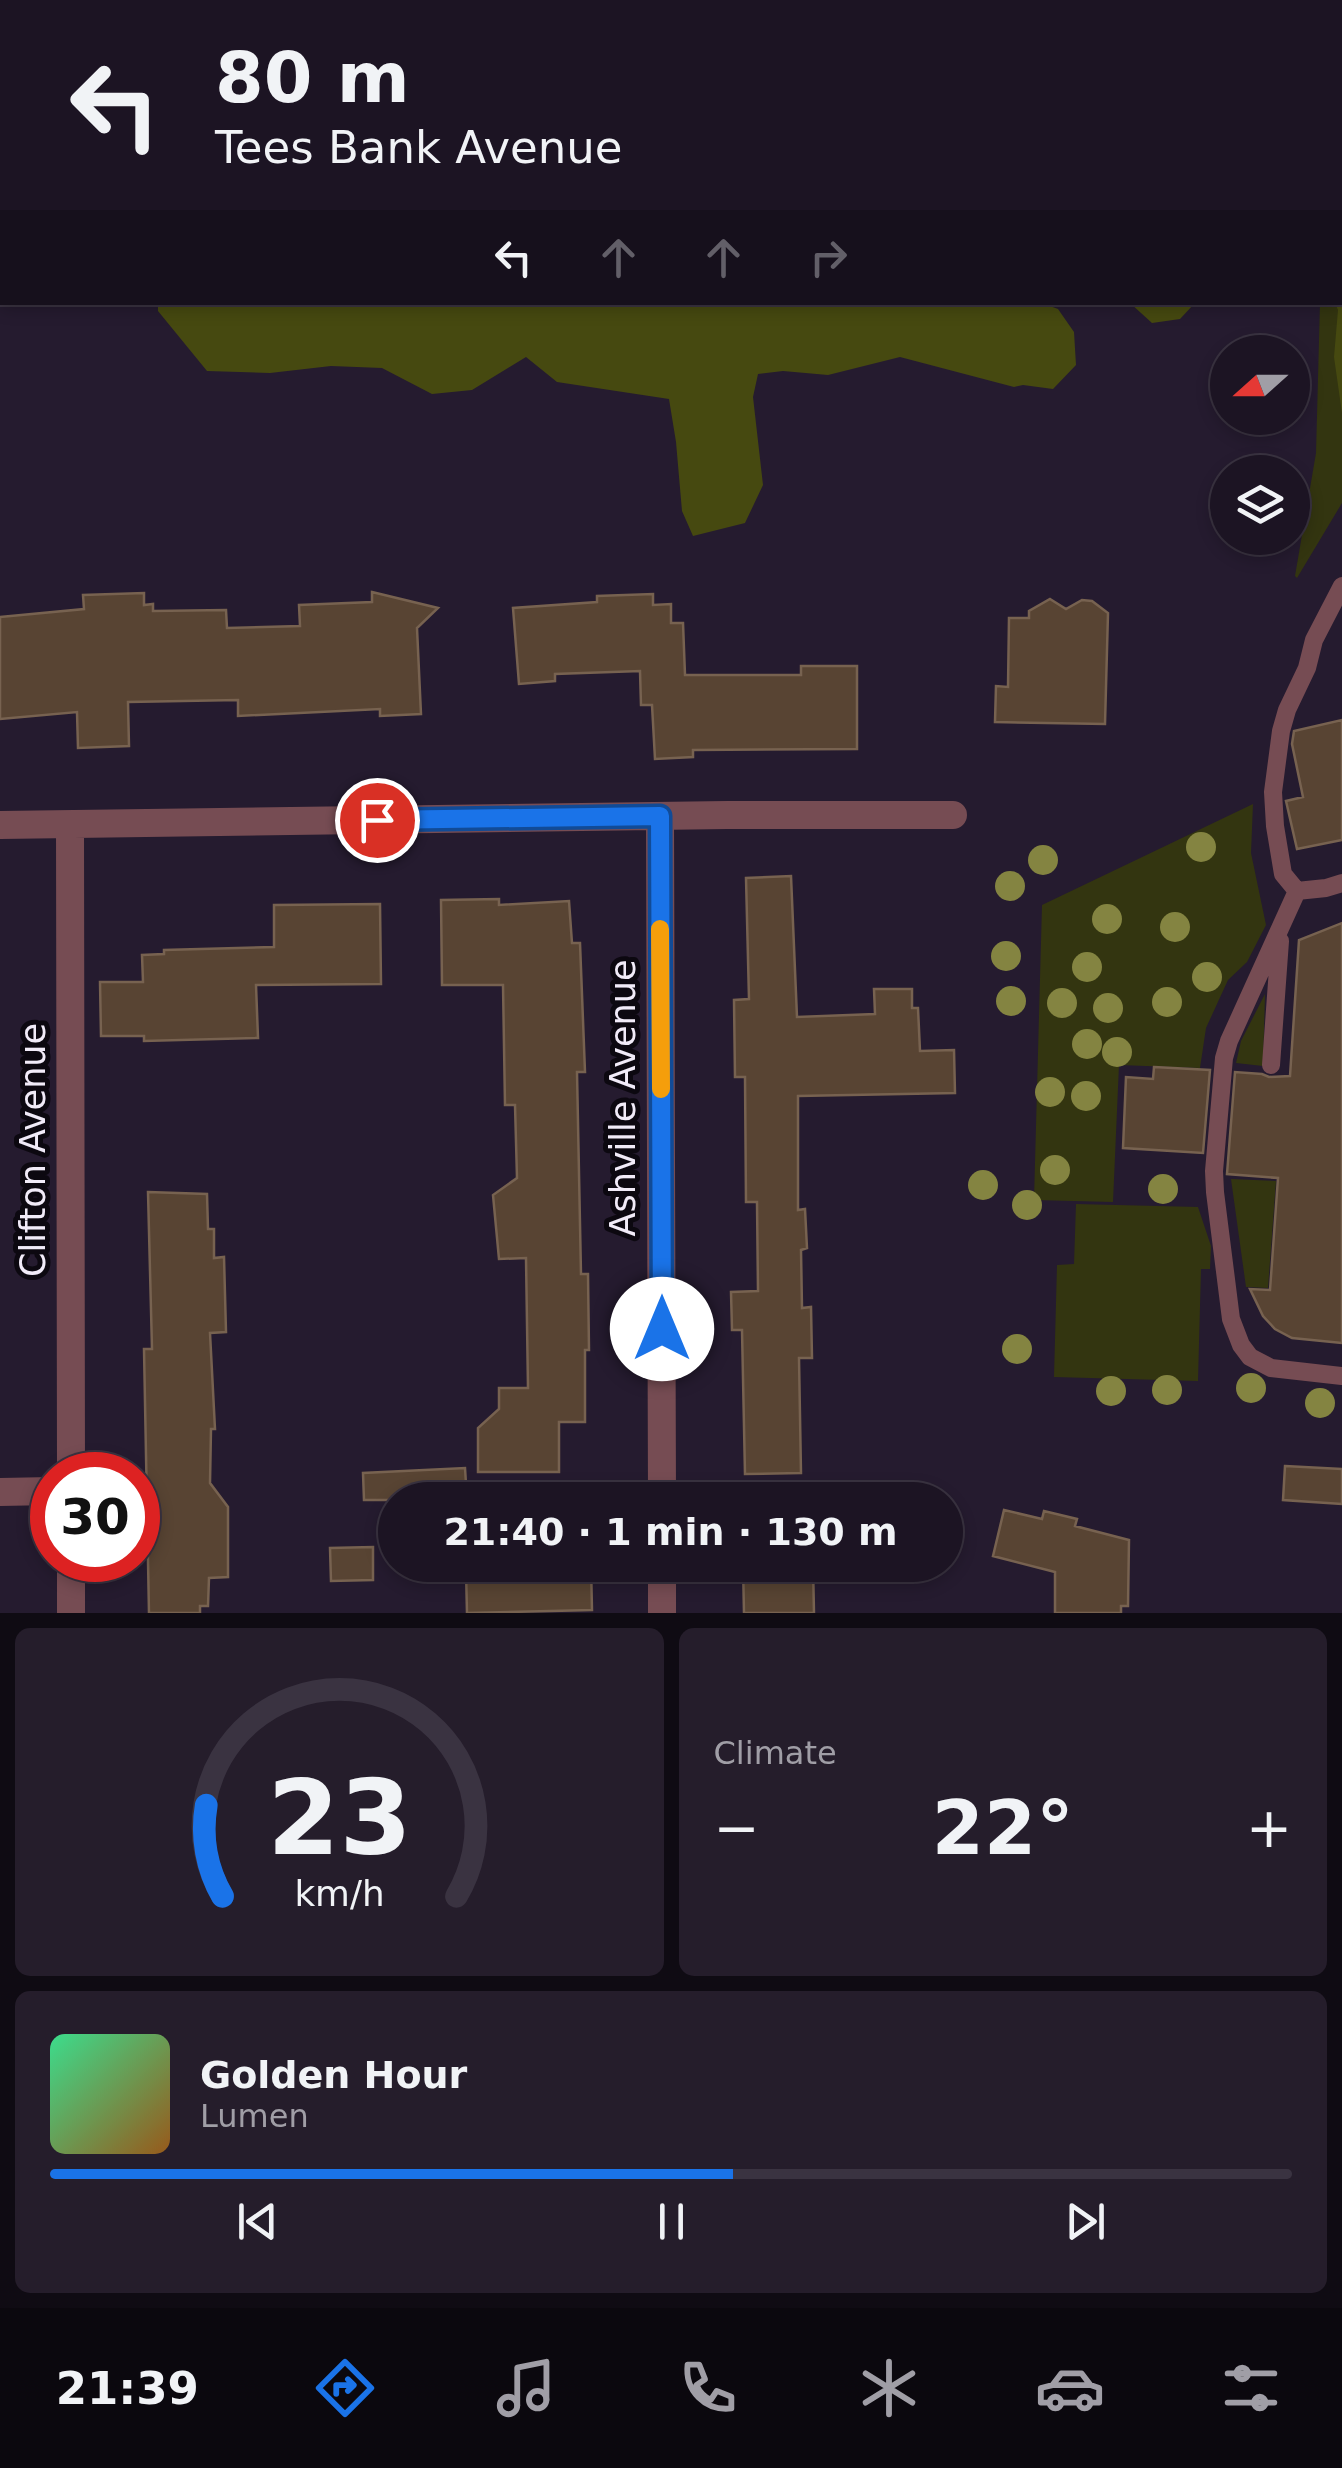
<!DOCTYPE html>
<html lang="en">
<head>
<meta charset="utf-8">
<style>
	:root { --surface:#1c1423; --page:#251d2b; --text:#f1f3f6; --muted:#a09ea6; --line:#3a3341; --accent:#1a73e8 }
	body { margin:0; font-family:"DejaVu Sans",sans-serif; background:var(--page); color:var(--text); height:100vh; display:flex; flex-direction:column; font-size:38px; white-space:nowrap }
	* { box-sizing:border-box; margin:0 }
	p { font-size:32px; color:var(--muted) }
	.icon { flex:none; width:55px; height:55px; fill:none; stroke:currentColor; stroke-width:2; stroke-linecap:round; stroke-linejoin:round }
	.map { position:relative; height:1613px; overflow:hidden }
	.sheet { display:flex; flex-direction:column; gap:15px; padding:15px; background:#0f0b13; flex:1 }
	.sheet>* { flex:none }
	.top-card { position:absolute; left:0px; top:0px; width:1342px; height:305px; box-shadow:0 5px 15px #0003,0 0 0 2px var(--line); background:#1c1423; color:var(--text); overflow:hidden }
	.needle { width:65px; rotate:249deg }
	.controls { position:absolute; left:1210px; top:335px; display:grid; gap:20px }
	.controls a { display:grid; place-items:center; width:100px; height:100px; border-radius:50%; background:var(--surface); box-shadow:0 5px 15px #0003,0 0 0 2px var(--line); font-size:50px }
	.speed { position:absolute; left:30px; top:1452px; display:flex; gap:20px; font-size:50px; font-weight:700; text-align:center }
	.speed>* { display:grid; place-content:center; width:130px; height:130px; border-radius:50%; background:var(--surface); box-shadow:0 5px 15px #0003,0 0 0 2px var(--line); line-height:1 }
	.speed .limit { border:15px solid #d22; background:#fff; color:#111 }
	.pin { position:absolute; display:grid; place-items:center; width:85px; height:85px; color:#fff; margin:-42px; border:5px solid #fff; border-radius:50%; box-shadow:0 2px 10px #0007 }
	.me { position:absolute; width:110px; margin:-55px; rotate:0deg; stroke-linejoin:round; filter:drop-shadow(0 0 8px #0008) }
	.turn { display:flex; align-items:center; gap:35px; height:210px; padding:0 50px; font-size:45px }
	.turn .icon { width:130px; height:130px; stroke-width:2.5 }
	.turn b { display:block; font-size:70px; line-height:85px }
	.lanes { display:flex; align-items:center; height:95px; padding:0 50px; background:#0003; justify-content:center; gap:50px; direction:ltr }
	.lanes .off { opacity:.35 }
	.big { font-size:75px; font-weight:800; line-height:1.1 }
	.sheet .widget { flex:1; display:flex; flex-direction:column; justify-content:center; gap:15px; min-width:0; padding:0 35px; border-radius:15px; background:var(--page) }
	.sheet .dial { align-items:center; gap:0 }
	.dial svg { height:260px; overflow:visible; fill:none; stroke:var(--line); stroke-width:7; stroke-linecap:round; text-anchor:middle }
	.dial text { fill:var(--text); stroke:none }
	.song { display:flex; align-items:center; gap:30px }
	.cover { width:120px; height:120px; border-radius:15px; background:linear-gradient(135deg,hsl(150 70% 55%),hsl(30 70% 35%)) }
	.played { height:10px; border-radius:5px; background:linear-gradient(90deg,var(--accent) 55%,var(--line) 55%) }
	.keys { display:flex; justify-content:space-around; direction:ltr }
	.heat { display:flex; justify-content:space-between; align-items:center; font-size:55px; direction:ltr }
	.sheet .tiles { flex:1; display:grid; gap:15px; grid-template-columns:1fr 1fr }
	.widget:last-child { grid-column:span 2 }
	.trip { position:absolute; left:378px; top:1482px; width:585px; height:100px; border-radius:50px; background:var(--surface); box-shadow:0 5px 15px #0003,0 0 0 2px var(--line); font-weight:800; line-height:100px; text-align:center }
	.menu { display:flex; height:160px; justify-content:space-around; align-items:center; background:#0b080e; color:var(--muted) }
	.menu .icon { width:70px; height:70px }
	.menu .selected { color:var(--accent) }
	.menu b { font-size:45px; color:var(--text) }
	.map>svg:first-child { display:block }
	.green { fill:#333510 }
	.forest { fill:#464910 }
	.water { fill:#206595 }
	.building { fill:#584433; stroke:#776250; stroke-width:2.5 }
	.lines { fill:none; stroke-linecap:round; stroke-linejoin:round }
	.service { stroke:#764c53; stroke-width:18 }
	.minor { stroke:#764c53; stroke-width:28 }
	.tree { fill:#848441 }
	.route-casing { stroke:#114b97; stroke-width:25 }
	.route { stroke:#1a73e8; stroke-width:18 }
	.slow { stroke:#f59e0b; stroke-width:18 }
	.labels { text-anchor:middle; stroke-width:10; stroke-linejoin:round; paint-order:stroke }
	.street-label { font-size:35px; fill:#f1ebf8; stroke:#0c0810 }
</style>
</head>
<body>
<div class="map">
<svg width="1342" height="1613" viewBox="0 0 1342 1613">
	<rect width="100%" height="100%" fill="#251b2f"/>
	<path class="green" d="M 1204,0 L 1342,0 L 1342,503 L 1297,578 L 1295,576 L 1316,453 L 1320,303 L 1340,302 L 1340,2 L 1205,2 Z
		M 1253,804 L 1251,853 L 1266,925 L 1247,962 L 1228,980 L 1206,1028 L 1200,1068 L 1119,1065 L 1113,1202 L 1034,1200 L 1042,905 Z
		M 1265,994 L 1263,1066 L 1236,1063 L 1241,1041 Z
		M 1231,1179 L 1276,1181 L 1268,1288 L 1246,1287 Z
		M 1076,1204 L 1198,1207 L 1211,1246 L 1210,1269 L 1201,1269 L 1198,1381 L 1054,1377 L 1057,1265 L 1074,1264 Z"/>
	<path class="forest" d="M 929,0 L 1285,0 L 1284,2 L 923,2 Z
		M 1340,181 L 1342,183 L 1342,413 L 1334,357 L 1338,310 L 1335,303 L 1340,302 Z
		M 158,303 L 1042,303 L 1058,309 L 1074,332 L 1076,365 L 1053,389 L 1023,385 L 1014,387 L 900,357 L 828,375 L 783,371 L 758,374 L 753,397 L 763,485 L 745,523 L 693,536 L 682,511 L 676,442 L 669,399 L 557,382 L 526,357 L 472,390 L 432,394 L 382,368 L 331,366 L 270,373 L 207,371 L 158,311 Z
		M 1130,303 L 1195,303 L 1180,319 L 1152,323 Z"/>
	<path class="water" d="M 0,0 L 929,0 L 923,2 L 2,3 Z"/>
	<path class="building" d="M 372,592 L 438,608 L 417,628 L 421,714 L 380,716 L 380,709 L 238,716 L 238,700 L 128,702 L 129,746 L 78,748 L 77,712 L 0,719 L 0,617 L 84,609 L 83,595 L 144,593 L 144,605 L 153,604 L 153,611 L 226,610 L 227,628 L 300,626 L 299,605 L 372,602 Z
		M 653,594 L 653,605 L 671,604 L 671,623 L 683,623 L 685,675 L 801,675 L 801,666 L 857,666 L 857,749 L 693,750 L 693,757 L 655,759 L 652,705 L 641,705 L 640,671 L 555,674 L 555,681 L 519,684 L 513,608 L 597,602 L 597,596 Z
		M 1050,599 L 1066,609 L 1082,600 L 1092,601 L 1108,613 L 1105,724 L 995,722 L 996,686 L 1008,687 L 1009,618 L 1029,618 L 1029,611 Z
		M 1342,720 L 1342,840 L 1297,849 L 1286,801 L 1303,797 L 1292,744 L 1294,731 Z
		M 791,876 L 797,1017 L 875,1014 L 874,989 L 912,989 L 912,1008 L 918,1008 L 920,1051 L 954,1050 L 955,1093 L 798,1096 L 798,1210 L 805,1209 L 807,1248 L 801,1250 L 802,1308 L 811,1307 L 812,1358 L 799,1358 L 801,1473 L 745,1474 L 742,1330 L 732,1330 L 731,1292 L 758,1291 L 757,1202 L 746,1202 L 745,1077 L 735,1077 L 734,1000 L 749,999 L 746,878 Z
		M 499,899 L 499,905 L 569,901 L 572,943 L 580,943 L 585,1072 L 577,1072 L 581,1274 L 588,1274 L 589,1350 L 585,1350 L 585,1422 L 559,1422 L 559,1472 L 478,1472 L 478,1428 L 499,1409 L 499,1388 L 528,1388 L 526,1258 L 499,1259 L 493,1195 L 517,1178 L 515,1105 L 505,1105 L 503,985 L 442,985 L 441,900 Z
		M 380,904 L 381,984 L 256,985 L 258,1038 L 144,1041 L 144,1036 L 101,1036 L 100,982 L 143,982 L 142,955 L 164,954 L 164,950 L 274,947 L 274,905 Z
		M 1342,923 L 1342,1343 L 1292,1338 L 1275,1329 L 1263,1316 L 1250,1289 L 1270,1290 L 1278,1178 L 1227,1174 L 1235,1072 L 1262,1074 L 1269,1077 L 1290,1076 L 1299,940 Z
		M 1154,1067 L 1210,1070 L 1203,1153 L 1123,1148 L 1126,1077 L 1153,1079 Z
		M 148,1192 L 207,1194 L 208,1229 L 214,1229 L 214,1258 L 224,1257 L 226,1332 L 210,1333 L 215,1429 L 211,1429 L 210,1483 L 228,1507 L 228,1577 L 209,1578 L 208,1606 L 200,1606 L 200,1613 L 149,1613 L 144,1349 L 152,1349 Z
		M 1285,1466 L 1342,1469 L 1342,1504 L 1283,1500 Z
		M 465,1468 L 467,1500 L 364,1500 L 363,1473 Z
		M 1004,1510 L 1042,1519 L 1044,1511 L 1077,1519 L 1075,1526 L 1129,1540 L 1128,1606 L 1121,1606 L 1121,1613 L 1055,1613 L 1055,1572 L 993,1556 Z
		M 373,1547 L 373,1580 L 331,1581 L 330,1548 Z
		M 480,1565 L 591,1565 L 592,1610 L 467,1613 L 466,1571 L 480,1571 Z
		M 743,1565 L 813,1565 L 814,1613 L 744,1613 Z"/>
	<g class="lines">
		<path class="service" d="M 1342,883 L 1326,888 L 1297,891 L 1229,1041 L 1224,1058 L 1214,1171 L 1215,1192 L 1231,1319 L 1241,1345 L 1250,1357 L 1271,1368 L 1342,1376
			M 1297,891 L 1283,874 L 1275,826 L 1273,792 L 1281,731 L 1287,710 L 1307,668 L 1314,640 L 1342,586
			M 1271,1065 L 1280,941"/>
		<path class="minor" d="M 660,816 L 662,1500
			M 0,825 L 727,815 L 953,815
			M 70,825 L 71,1475
			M 0,1492 L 52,1491
			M 662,1565 L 662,1613
			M 71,1613 L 71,1560"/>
	</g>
	<g class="tree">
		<circle cx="1201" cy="847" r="15"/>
		<circle cx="1043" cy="860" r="15"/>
		<circle cx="1010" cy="886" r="15"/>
		<circle cx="1107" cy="919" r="15"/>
		<circle cx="1175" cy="927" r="15"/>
		<circle cx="1006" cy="956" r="15"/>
		<circle cx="1087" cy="967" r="15"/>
		<circle cx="1207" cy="977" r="15"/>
		<circle cx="1011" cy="1001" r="15"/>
		<circle cx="1167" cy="1002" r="15"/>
		<circle cx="1062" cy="1003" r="15"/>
		<circle cx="1108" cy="1008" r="15"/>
		<circle cx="1087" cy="1044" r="15"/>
		<circle cx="1117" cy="1052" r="15"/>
		<circle cx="1050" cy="1092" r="15"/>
		<circle cx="1086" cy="1096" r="15"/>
		<circle cx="1055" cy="1170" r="15"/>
		<circle cx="983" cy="1185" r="15"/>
		<circle cx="1163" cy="1189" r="15"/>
		<circle cx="1027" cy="1205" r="15"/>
		<circle cx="1017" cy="1349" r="15"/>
		<circle cx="1251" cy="1388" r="15"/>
		<circle cx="1167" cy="1390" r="15"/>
		<circle cx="1111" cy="1391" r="15"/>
		<circle cx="1320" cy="1403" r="15"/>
	</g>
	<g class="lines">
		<g class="route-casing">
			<path id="route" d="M 377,820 L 660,816 L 662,1329"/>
		</g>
		<use href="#route" class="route"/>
		<path class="slow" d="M 660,929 L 661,1089"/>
	</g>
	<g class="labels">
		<g class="street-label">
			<text transform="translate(623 1098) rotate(-90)" y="12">Ashville Avenue</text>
			<text transform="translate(33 1150) rotate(-90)" y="12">Clifton Avenue</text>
		</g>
	</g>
</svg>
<div class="controls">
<a><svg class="needle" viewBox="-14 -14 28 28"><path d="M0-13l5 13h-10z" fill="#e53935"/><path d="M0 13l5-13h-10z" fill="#a09ea6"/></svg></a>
<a><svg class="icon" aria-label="layers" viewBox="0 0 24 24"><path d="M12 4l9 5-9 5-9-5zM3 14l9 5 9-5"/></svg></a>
</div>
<div class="speed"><div class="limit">30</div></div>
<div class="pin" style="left:377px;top:820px;background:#d93025"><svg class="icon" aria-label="arrive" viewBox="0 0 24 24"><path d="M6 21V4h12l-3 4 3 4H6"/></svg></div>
<svg class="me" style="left:662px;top:1329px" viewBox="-20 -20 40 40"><circle r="19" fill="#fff"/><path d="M0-13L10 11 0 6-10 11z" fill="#1a73e8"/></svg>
<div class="trip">21:40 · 1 min · 130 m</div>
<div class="top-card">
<div class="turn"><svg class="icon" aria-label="left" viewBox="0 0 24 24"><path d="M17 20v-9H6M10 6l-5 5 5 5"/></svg><div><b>80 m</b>Tees Bank Avenue</div></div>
<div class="lanes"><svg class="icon" aria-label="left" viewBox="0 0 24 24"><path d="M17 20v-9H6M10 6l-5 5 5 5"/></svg><svg class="icon off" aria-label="ahead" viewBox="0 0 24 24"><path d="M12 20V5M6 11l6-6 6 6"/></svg><svg class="icon off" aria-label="ahead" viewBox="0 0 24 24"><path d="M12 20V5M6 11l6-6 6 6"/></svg><svg class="icon off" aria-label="right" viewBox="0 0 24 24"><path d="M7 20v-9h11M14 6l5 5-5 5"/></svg></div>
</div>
</div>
<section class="sheet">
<div class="tiles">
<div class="widget dial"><svg viewBox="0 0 100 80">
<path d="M14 69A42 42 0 1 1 86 69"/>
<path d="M14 69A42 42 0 0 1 9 41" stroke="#1a73e8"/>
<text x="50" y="56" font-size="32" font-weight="700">23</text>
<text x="50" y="72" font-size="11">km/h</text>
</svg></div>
<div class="widget"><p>Climate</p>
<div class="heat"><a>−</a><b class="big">22°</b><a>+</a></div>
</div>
<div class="widget">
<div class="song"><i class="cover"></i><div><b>Golden Hour</b><p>Lumen</p></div></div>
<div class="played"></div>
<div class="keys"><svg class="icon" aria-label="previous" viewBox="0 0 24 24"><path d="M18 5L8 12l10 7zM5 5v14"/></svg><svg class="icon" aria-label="pause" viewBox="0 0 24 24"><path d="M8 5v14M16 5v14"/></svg><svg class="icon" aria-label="next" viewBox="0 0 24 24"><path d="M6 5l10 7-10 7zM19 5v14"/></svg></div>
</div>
</div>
</section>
<nav class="menu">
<b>21:39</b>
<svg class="icon selected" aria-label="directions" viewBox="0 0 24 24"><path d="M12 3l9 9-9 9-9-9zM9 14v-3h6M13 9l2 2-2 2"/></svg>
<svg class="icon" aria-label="music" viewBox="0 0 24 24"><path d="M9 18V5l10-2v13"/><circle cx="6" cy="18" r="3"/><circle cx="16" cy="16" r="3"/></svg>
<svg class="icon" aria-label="phone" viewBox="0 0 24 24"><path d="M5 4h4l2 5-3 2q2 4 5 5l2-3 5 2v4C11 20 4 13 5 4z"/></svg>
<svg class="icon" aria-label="climate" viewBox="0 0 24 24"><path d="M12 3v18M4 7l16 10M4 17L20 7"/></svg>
<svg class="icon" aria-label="car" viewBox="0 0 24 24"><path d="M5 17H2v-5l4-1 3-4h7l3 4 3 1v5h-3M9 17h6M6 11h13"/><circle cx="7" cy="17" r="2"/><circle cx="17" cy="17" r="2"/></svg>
<svg class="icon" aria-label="filters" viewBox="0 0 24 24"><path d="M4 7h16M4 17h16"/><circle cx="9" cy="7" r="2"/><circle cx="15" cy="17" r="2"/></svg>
</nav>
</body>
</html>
